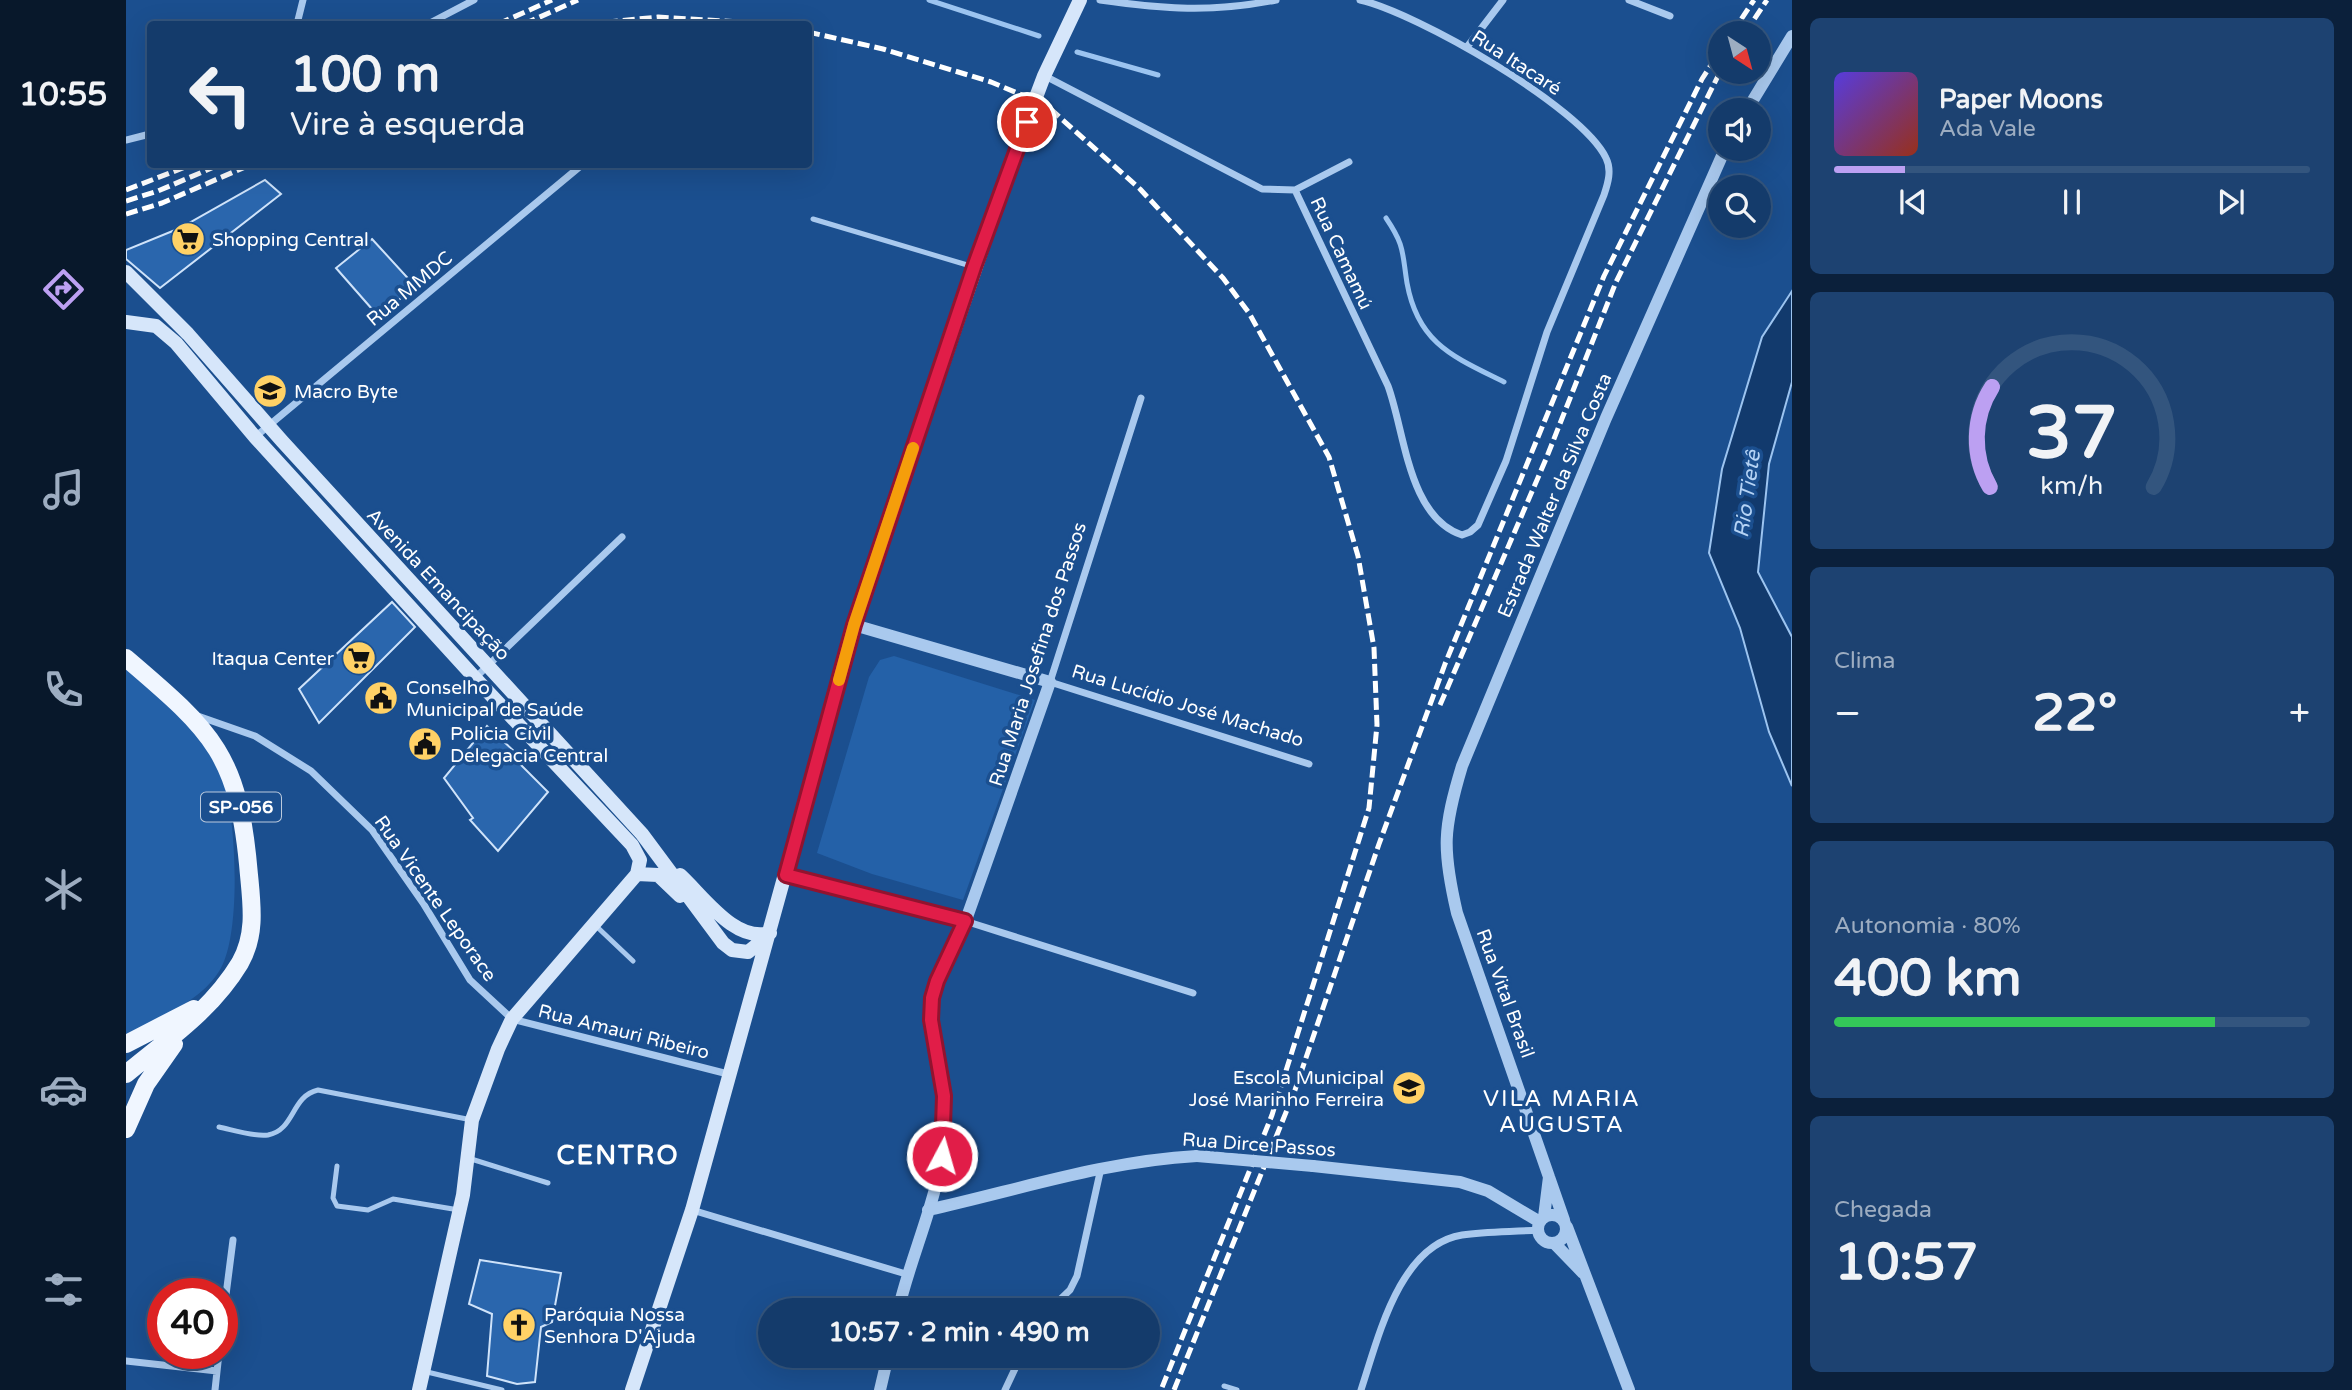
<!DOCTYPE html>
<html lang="pt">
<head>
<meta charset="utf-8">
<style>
	:root { --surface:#143b6b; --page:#1d4271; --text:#f1f3f6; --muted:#9dadc1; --line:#33557e; --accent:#bca0f2 }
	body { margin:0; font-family:"Varela Round",sans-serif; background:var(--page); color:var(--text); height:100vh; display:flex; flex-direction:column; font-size:26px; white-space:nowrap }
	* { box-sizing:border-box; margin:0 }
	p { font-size:23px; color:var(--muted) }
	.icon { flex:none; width:38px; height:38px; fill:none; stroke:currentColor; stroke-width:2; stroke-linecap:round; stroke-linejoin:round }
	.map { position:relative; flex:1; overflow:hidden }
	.details { display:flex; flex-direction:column; gap:18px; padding:18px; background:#0b203b; width:560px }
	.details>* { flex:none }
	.banner { position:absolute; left:21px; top:21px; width:665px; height:147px; border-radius:7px; box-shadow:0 7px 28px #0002,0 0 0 2px var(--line); background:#143b6b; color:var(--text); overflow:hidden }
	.needle { width:46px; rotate:144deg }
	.buttons { position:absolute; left:1582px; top:21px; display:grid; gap:14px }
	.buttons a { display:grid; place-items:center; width:63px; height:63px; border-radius:50%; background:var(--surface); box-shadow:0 7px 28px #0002,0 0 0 2px var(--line); font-size:35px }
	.speed { position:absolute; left:21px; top:1278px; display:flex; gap:14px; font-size:35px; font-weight:700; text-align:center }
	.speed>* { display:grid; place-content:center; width:91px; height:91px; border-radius:50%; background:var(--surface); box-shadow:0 7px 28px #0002,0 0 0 2px var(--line); line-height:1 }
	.speed .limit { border:10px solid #d22; background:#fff; color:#111 }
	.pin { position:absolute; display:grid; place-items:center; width:60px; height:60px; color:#fff; margin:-30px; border:4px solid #fff; border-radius:50%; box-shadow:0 2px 7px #0007 }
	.me { position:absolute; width:77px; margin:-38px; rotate:6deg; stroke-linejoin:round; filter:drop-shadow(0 0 5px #0008) }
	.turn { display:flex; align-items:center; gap:24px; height:147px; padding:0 28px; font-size:32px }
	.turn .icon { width:91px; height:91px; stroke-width:2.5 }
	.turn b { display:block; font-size:49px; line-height:60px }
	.big { font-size:52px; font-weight:700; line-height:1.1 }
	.details .tile { flex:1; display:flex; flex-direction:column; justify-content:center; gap:10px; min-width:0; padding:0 24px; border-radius:10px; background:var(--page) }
	.details .dial { align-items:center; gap:0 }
	.dial svg { height:182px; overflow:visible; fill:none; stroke:var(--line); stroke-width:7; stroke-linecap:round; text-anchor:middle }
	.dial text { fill:var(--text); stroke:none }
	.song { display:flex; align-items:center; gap:21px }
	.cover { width:84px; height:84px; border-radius:10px; background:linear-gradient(135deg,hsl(250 70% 55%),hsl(10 70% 35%)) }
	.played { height:7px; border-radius:4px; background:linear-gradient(90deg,var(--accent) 15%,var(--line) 15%) }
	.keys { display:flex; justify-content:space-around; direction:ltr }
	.heat { display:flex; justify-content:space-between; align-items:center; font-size:38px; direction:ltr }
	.charge { height:10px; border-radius:5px; background:linear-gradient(90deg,#34c759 80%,var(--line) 0) }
	.trip { position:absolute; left:632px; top:1298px; width:402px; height:70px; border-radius:35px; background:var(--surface); box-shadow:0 7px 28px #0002,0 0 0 2px var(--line); font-weight:700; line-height:70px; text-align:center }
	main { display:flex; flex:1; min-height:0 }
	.tab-bar { display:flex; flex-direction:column; width:126px; justify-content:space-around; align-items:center; background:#08182b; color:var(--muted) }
	.tab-bar .icon { width:49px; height:49px }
	.tab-bar .active { color:var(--accent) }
	.tab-bar b { font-size:32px; color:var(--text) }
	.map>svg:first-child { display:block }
	.green { fill:#2461a8 }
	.water { fill:#123a6d; stroke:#9cc4f0; stroke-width:2 }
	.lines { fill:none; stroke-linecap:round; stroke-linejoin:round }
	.stream { stroke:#9cc4f0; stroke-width:5 }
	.building { fill:#2a66ad; stroke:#cfe3fa; stroke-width:2 }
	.service { stroke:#a9c9ee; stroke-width:5 }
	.minor { stroke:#a9c9ee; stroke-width:7 }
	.tertiary { stroke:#a9c9ee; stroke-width:12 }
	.secondary { stroke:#d6e6fa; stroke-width:14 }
	.primary { stroke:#f0f6ff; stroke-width:18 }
	.rail { stroke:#fff; stroke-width:5; stroke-dasharray:12 5; stroke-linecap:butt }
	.tertiary-bridge { stroke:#a9c9ee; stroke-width:12 }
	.route-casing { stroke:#92132f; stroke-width:18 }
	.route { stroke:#e11d48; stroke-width:12 }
	.slow { stroke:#f59e0b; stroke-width:12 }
	.labels { text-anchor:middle; stroke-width:7; stroke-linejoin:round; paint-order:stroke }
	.shield { fill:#1b4f8f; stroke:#bbcadd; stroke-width:2 }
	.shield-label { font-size:18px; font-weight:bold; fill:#fff }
	.street-label { font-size:19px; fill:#fff; stroke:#1b4f8f }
	.poi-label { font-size:19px; fill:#fff; stroke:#1b4f8f; text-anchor:start }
	.water-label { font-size:21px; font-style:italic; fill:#b5d3f5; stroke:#1b4f8f }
	.quarter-label { font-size:23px; letter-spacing:2px; fill:#fff; stroke:#1b4f8f }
	.district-label { font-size:26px; font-weight:bold; letter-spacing:2px; fill:#fff; stroke:#1b4f8f }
</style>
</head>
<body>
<main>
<nav class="tab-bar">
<b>10:55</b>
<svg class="icon active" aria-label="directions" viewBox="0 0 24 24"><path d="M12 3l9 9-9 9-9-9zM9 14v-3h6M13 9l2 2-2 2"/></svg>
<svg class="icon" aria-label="music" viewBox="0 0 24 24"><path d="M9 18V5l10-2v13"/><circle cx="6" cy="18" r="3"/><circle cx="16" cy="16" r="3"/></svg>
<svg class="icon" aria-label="phone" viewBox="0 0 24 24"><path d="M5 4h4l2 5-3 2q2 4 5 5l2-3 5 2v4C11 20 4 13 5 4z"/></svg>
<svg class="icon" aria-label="climate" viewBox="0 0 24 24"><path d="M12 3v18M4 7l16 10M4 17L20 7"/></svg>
<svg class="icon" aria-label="car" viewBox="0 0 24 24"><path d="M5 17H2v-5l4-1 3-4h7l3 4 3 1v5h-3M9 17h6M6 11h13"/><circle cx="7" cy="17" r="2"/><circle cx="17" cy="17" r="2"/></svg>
<svg class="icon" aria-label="filters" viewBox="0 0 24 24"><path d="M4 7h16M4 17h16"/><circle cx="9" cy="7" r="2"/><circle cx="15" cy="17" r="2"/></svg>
</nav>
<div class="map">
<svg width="1666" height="1390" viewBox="0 0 1666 1390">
	<rect width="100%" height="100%" fill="#1b4f8f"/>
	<path class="green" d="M 768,656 L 909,700 L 837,900 L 746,874 L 691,853 L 743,677 L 754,660 Z
		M 0,668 C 20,685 55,706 70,726 C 79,739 91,758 96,773 C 110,814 116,930 95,968 C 76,1002 32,1018 0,1034 Z"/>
	<path class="water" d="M 1666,291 L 1666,382 L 1643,464 L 1632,572 L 1666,637 L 1666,786 L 1643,732 L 1614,628 L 1583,553 L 1596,469 L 1636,337 Z"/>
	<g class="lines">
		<path class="stream" d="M 803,0 L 913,36
			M 951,52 L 1032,75
			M 1260,218 C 1279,246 1276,252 1281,283 C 1292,344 1328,357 1378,382"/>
	</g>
	<path class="building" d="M 139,180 L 155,194 L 34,288 L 0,259 L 0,250 L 54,228 Z
		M 246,239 L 289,286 L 253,317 L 210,268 Z
		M 266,602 L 289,627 L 193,723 L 173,689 Z
		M 361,726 L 389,752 L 386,756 L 422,792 L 372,851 L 344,820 L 347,818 L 318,778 Z
		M 354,1260 L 435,1273 L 426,1322 L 415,1327 L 409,1382 L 391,1384 L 361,1376 L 366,1314 L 343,1304 Z"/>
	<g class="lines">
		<path class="service" d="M 687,219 L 848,267
			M 469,925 L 507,961
			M 93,1127 C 107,1130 127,1137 142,1135 C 169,1130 165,1096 192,1090 L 346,1120
			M 342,1158 L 422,1183
			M 211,1166 L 207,1198 L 211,1206 L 242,1210 L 267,1199 L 333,1210
			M 297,1371 L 376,1390
			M 1098,1386 L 1111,1390"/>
		<path class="minor" d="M 974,0 C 1039,9 1084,13 1150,0
			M 1503,0 L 1544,16
			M 171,24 L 177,0
			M 302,24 L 348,0
			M 1341,47 L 1377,0
			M 919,76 L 1136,189 L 1169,190 L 1223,162
			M 0,140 L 24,134
			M 1169,190 L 1262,386 C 1279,432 1282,517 1336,535 L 1344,532 L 1352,525 L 1380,461 L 1421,332 L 1478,195 C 1482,183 1486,170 1480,158 C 1456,107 1289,12 1234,0
			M 1015,398 L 924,682 L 1183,764
			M 129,437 L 457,164
			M 349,678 L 496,537
			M 69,715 L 129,736 L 185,771 L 246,830 L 297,903 L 344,980 L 386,1019 L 602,1074
			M 660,875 L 839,921 L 1067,993
			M 566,1210 L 780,1274
			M 922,1311 L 944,1290 L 951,1276 L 975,1168
			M 96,1326 L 107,1240
			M 0,1361 L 91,1371
			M 89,1390 L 93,1353
			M 879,1390 L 895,1356
			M 1235,1390 C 1252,1339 1273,1245 1336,1235 C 1361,1231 1387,1232 1412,1230"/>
		<path class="tertiary" d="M 1621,110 L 1666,36
			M 728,625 L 924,682 C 896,761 869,839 841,917 C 831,944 814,967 807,995 C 798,1035 821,1084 819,1126 C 817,1190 786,1250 772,1311
			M 1187,1166 L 1334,1182 L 1362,1191 L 1414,1222
			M 802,1210 C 892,1190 979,1161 1071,1156
			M1412 1229a14 14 0 1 1 28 0a14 14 0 1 1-28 0Z
			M 1418,1217 L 1423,1177
			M 1438,1220 L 1331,913 C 1316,849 1317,829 1336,766 L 1480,418 L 1599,149
			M 1441,1227 L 1503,1390
			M 1428,1243 L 1457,1273
			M 754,1390 L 762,1356"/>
		<path class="secondary" d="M 0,272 L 62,334 L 156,441 L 516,834 L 597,943 L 606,950 L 622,952 L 641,937
			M 0,322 L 30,326 L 50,343 L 129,437 L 349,678 L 506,845 L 514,860 L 511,874 L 386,1019 L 372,1049 L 346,1120 L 337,1195 L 293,1390
			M 511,874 L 532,875 L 554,896
			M 554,875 C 578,897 609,943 644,933
			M 506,1390 L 566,1210 L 728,625 L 887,158 L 918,76 L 954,0"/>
		<path class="primary" d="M 0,658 C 88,733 113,755 123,875 C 126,906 130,935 114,963 C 85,1011 42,1039 0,1074
			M 0,1044 L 68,1009
			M 0,1129 L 20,1084 L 48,1044"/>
		<path class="rail" d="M 372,24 L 426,0
			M 398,24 L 452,0
			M 463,24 L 532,17 L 646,24
			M 682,32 L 757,49 L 865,82 L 920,105 L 1014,189 L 1097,278 L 1123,313 L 1203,457 L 1232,556 L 1248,648 L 1251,725 L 1243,808 L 1146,1115 L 1035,1390
			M 1606,33 L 1628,0
			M 1619,33 L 1641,0
			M 0,190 L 67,164
			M 0,201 L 32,191 L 95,164
			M 0,214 L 36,203 L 126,164
			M 1314,705 L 1420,459 L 1490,282 L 1594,72
			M 1048,1390 L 1169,1090 L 1253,844 L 1319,664 L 1478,276 L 1576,79 L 1594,51"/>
		<path class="tertiary-bridge" d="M 1071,1156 L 1187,1166"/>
	</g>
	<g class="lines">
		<g class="route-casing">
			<path id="route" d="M 816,1156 L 818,1096 L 805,1020 L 806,998 L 811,981 L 839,921 L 660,875 L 728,625 L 848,267 L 901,122"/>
		</g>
		<use href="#route" class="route"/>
		<path class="slow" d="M 713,680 L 728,625 L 787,448"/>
	</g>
	<defs>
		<g id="supermarket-disc" transform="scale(1.75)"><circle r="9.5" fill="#ffd166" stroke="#1b4f8f"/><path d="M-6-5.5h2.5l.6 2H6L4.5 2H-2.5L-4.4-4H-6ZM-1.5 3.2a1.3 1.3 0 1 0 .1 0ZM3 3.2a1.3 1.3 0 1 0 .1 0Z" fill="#111"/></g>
		<g id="school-disc" transform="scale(1.75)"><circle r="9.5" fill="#ffd166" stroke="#1b4f8f"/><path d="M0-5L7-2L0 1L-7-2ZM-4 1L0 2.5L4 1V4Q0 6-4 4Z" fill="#111"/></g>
		<g id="civic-disc" transform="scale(1.75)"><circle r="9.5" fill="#ffd166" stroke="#1b4f8f"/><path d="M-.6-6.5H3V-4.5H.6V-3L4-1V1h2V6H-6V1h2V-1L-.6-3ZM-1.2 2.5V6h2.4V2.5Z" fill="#111"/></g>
		<g id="church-disc" transform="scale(1.75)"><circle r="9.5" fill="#ffd166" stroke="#1b4f8f"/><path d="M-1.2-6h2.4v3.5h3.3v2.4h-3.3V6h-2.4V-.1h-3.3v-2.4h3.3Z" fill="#111"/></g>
	</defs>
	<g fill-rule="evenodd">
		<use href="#supermarket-disc" x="62" y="239"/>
		<use href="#school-disc" x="144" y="391"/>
		<use href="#supermarket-disc" x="233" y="658"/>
		<use href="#civic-disc" x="255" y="698"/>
		<use href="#civic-disc" x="299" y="744"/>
		<use href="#school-disc" x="1283" y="1088"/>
		<use href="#church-disc" x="393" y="1325"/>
	</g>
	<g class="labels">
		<rect class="shield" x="75" y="792.5" width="80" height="29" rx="5"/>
		<g class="shield-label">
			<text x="115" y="813">SP-056</text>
		</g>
		<g class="street-label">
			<text transform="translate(1391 62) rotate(33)" y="7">Rua Itacaré</text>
			<text transform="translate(1216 253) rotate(65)" y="7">Rua Camamú</text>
			<text transform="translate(283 288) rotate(-40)" y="7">Rua MMDC</text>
			<text transform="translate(1428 495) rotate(-67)" y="7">Estrada Walter da Silva Costa</text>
			<text transform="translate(313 584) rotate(47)" y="7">Avenida Emancipação</text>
			<text transform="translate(911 654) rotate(-72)" y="7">Rua Maria Josefina dos Passos</text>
			<text transform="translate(1062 705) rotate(17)" y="7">Rua Lucídio José Machado</text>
			<text transform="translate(310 898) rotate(55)" y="7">Rua Vicente Leporace</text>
			<text transform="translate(1380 993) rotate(70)" y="7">Rua Vital Brasil</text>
			<text transform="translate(498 1031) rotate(14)" y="7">Rua Amauri Ribeiro</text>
			<text transform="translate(1133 1144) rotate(4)" y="7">Rua Dirce Passos</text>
		</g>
		<g class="poi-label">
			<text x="86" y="246">Shopping Central</text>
			<text x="168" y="398">Macro Byte</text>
			<text x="208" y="665" text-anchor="end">Itaqua Center</text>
			<text x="280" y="694">Conselho<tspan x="280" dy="22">Municipal de Saúde</tspan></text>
			<text x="324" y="740">Policia Cívil<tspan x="324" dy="22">Delegacia Central</tspan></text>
			<text x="1258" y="1084" text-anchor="end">Escola Municipal<tspan x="1258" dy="22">José Marinho Ferreira</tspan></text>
			<text x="418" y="1321">Paróquia Nossa<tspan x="418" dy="22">Senhora D'Ajuda</tspan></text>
		</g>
		<g class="water-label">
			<text transform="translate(1621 494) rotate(-82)" y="7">Rio Tietê</text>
		</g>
		<g class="quarter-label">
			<text x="1436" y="1106">VILA MARIA<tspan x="1436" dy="26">AUGUSTA</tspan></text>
		</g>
		<g class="district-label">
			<text x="492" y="1164">CENTRO</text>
		</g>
	</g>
</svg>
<div class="buttons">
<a><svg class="needle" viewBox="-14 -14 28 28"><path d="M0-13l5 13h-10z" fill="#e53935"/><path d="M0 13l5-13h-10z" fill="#9dadc1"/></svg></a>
<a><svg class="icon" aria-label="sound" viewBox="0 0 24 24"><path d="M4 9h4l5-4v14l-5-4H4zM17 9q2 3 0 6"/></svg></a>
<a><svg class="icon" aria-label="search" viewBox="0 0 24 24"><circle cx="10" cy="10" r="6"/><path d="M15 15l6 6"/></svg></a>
</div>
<div class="speed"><div class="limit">40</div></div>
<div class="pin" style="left:901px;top:122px;background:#d93025"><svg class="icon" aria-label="arrive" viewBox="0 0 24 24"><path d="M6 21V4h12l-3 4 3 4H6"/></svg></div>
<svg class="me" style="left:816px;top:1156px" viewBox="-20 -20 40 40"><circle r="17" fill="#e11d48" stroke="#fff" stroke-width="3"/><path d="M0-11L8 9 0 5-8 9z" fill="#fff"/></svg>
<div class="trip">10:57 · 2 min · 490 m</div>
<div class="banner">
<div class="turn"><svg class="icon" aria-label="left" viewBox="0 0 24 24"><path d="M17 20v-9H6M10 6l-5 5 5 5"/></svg><div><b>100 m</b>Vire à esquerda</div></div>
</div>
</div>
<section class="details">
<div class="tile">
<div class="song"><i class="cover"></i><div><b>Paper Moons</b><p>Ada Vale</p></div></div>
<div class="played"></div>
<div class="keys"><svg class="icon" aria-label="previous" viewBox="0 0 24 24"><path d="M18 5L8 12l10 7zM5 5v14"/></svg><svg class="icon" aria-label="pause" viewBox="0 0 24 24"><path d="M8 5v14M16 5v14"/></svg><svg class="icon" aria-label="next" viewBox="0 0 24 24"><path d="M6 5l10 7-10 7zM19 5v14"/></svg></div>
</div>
<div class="tile dial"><svg viewBox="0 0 100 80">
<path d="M14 69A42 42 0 1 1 86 69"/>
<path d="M14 69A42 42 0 0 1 15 25" stroke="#bca0f2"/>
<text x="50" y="56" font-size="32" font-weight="700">37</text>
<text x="50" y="72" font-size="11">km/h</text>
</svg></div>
<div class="tile"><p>Clima</p>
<div class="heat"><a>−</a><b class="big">22°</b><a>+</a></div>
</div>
<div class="tile"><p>Autonomia · 80%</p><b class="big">400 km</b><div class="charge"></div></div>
<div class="tile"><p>Chegada</p><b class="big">10:57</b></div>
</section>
</main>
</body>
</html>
